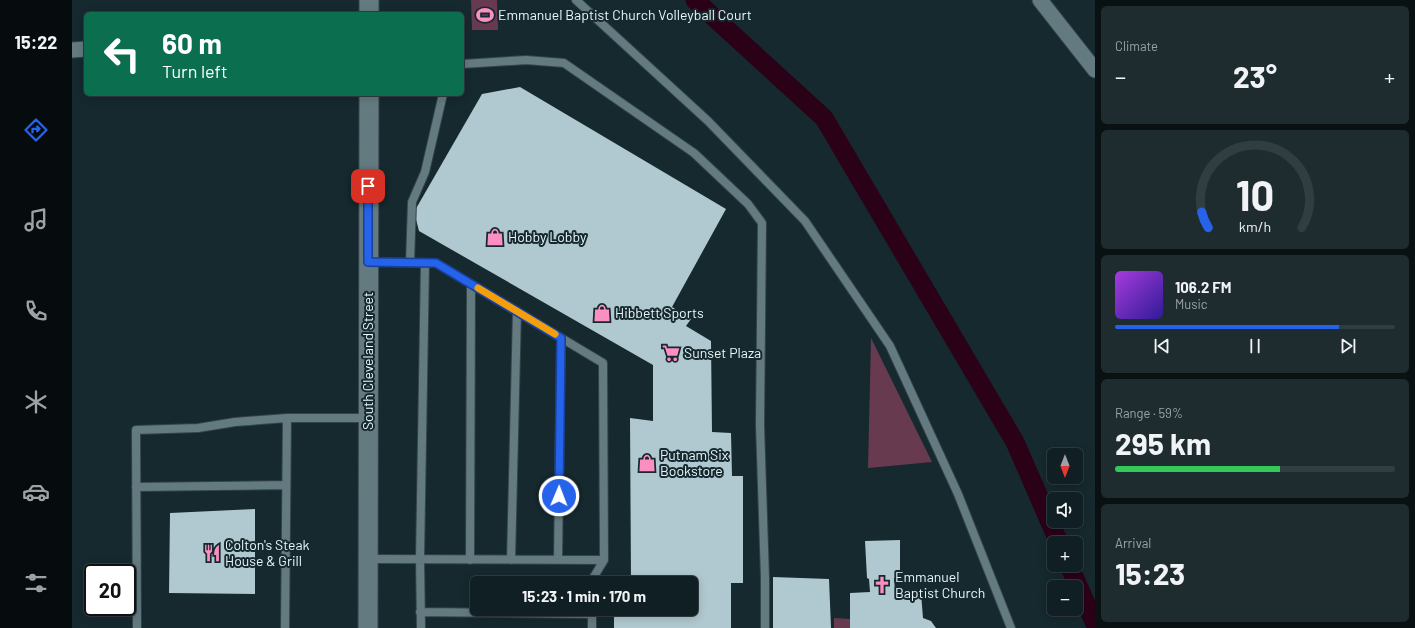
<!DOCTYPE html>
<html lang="en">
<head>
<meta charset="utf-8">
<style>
	:root { --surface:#101f23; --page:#1e2c30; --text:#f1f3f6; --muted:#9ca2a6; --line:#303d41; --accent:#2563eb }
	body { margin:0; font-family:Barlow,sans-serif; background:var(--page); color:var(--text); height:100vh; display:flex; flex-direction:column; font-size:15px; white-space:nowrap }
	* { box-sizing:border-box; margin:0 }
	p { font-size:13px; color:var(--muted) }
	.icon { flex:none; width:22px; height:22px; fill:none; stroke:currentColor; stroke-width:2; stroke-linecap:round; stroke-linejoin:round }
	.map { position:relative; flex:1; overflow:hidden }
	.sheet { display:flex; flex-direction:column; gap:6px; padding:6px; background:#091113; width:320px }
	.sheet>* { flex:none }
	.top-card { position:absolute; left:12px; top:12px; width:380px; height:84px; border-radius:6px; box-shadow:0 2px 10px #0003,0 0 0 1px var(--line); background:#0b6e4f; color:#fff; overflow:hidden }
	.needle { width:26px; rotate:180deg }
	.fabs { position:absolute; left:975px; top:448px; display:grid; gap:8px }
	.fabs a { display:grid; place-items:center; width:36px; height:36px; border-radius:6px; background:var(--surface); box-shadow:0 2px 10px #0003,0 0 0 1px var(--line); font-size:20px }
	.speed { position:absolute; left:12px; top:564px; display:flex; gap:8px; font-size:20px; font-weight:700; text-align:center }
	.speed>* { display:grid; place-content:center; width:52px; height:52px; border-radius:50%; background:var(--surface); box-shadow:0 2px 10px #0003,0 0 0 1px var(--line); line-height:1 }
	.speed .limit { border:2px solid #111; border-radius:6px; background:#fff; color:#111 }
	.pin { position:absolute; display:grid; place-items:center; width:34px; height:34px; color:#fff; margin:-17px; border-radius:8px; box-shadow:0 2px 6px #0006 }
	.me { position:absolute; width:44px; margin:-22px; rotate:1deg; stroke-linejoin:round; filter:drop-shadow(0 0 3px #0008) }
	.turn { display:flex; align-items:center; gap:14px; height:84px; padding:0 12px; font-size:18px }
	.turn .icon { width:52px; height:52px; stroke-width:2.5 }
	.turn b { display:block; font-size:28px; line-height:34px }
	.big { font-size:30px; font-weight:700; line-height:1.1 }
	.sheet .tile { flex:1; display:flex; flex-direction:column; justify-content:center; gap:6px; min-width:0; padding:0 14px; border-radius:6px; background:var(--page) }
	.sheet .dial { align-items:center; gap:0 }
	.dial svg { height:104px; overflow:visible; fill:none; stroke:var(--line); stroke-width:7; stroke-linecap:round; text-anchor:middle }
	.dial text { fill:var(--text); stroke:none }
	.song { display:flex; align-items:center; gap:12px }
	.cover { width:48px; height:48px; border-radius:6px; background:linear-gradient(135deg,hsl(280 70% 55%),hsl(250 70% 35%)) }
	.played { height:4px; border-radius:2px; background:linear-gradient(90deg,var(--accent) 80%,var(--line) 80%) }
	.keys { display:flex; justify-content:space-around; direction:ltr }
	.heat { display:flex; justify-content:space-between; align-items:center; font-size:22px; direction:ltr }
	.charge { height:6px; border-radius:3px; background:linear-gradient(90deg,#34c759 59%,var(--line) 0) }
	.trip { position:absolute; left:398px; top:576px; width:228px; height:40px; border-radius:6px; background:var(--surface); box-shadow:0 2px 10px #0003,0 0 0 1px var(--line); font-weight:700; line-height:40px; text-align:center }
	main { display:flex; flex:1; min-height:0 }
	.tab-bar { display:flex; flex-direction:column; width:72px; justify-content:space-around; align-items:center; background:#060c0e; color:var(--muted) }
	.tab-bar .icon { width:28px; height:28px }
	.tab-bar .selected { color:var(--accent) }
	.tab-bar b { font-size:18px; color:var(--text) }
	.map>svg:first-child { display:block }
	.green { fill:#683a4f }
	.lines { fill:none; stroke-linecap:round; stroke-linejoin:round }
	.canal { stroke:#2b0118; stroke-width:19 }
	.building { fill:#b0c8cf }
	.service-casing { stroke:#344449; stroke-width:10 }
	.minor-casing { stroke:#344449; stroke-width:17 }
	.tertiary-casing { stroke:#344449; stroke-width:21 }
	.service { stroke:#647a81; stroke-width:8 }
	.minor { stroke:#647a81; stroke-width:15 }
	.tertiary { stroke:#647a81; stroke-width:19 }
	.route-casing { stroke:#184099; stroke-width:10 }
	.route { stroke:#2563eb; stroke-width:7 }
	.slow { stroke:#f59e0b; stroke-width:7 }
	.labels { text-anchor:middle; stroke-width:4; stroke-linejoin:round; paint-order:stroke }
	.poi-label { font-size:14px; fill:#e9f6fa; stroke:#15292f; text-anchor:start }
	.street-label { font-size:14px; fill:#e9f6fa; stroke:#15292f }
</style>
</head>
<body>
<main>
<nav class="tab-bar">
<b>15:22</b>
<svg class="icon selected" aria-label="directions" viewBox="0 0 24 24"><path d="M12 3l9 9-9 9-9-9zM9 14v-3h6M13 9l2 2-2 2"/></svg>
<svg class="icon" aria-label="music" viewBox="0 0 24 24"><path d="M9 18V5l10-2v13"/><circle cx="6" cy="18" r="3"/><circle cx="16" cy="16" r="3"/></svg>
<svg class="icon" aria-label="phone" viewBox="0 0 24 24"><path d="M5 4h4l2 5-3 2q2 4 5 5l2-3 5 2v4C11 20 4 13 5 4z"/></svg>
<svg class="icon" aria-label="climate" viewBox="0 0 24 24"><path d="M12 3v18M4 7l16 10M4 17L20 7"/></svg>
<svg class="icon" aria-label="car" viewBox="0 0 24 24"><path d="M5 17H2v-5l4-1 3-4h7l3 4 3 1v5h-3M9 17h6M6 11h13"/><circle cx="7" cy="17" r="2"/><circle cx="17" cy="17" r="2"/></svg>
<svg class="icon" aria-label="filters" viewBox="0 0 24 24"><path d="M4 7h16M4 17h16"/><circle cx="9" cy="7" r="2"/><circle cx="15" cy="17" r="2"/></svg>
</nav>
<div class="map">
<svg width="1023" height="628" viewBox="0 0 1023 628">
	<rect width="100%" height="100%" fill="#15292f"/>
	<path class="green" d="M 399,0 L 425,0 L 426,30 L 400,30 Z
		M 799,338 L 860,462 L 796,468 Z
		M 762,618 L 778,619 L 778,628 L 762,628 Z"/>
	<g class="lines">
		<path class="canal" d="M 623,0 L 752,118 L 943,442 L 987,543
			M 997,565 L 1023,624"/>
	</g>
	<path class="building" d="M 448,87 L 654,209 L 600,307 L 619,319 L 614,326 L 639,341 L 640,432 L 659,433 L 660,476 L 671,476 L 671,583 L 659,583 L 659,628 L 542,628 L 542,609 L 619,609 L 619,583 L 559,583 L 558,418 L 581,421 L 581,365 L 347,231 L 342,212 L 410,94 Z
		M 183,509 L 183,594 L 97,593 L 98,513 Z
		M 828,540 L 828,578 L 822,578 L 823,591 L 849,593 L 851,618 L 859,621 L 864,628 L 778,628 L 778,593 L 798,592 L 797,579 L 795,578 L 793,541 Z
		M 701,577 L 757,579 L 759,628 L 701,628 Z"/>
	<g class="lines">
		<g class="service-casing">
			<path id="service" d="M 504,0 L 636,121 L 733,221 L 818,346 L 886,494 L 939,628
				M 390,64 L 454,60 L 492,63 L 622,153 L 676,204 L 690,223 L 688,425 L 693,578 L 693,628
				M 297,262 L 364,263 L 531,363 L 532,560 L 520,580 L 520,583
				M 338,263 L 340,202 L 353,172 L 371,94
				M 215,418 L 296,418
				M 64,487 L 214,485
				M 297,559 L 532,560
				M 398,560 L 399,284
				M 439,560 L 445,311
				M 486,560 L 489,338
				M 348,612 L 520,614
				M 65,628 L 64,430 L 126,428 L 163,422 L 215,418 L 213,628
				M 349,628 L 348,559 L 353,263
				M 520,628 L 520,609"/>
		</g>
		<g class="minor-casing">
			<path id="minor" d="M 968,0 L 1023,70
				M 0,50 L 14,49"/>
		</g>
		<g class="tertiary-casing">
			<path id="tertiary" d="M 297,0 L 297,14
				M 296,628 L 297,94"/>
		</g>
		<use href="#service" class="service"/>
		<use href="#minor" class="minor"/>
		<use href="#tertiary" class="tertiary"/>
	</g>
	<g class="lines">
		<g class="route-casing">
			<path id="route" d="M 296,186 L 296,262 L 364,263 L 489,338 L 487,496"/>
		</g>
		<use href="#route" class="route"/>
		<path class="slow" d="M 406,288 L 483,334"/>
	</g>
	<defs>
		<g id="stadium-bare" transform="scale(1.38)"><path d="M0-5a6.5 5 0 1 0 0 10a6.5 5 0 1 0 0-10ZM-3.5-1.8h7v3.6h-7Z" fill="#fc8fc1" stroke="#15292f" stroke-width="2.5" paint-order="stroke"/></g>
		<g id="shop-bare" transform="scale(1.38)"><path d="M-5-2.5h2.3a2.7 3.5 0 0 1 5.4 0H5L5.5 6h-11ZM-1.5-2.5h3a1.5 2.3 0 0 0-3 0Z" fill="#fc8fc1" stroke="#15292f" stroke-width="2.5" paint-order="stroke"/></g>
		<g id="supermarket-bare" transform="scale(1.38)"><path d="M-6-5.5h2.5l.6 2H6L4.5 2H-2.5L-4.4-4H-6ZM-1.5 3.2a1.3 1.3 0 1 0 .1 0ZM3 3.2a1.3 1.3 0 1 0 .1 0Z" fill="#fc8fc1" stroke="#15292f" stroke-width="2.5" paint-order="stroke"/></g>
		<g id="restaurant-bare" transform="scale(1.38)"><path d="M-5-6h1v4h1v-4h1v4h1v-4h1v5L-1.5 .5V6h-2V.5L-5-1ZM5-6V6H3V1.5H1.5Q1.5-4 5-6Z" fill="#fc8fc1" stroke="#15292f" stroke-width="2.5" paint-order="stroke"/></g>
		<g id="church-bare" transform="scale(1.38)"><path d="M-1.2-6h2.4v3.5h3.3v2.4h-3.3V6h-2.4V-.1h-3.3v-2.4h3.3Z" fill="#fc8fc1" stroke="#15292f" stroke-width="2.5" paint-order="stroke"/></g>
	</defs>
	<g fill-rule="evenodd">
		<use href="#stadium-bare" x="413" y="15"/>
		<use href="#shop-bare" x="423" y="237"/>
		<use href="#shop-bare" x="530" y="313"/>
		<use href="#supermarket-bare" x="599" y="353"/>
		<use href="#shop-bare" x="575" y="463"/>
		<use href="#restaurant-bare" x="140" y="553"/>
		<use href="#church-bare" x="810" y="585"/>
	</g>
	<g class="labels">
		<g class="poi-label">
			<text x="426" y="20">Emmanuel Baptist Church Volleyball Court</text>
			<text x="436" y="242">Hobby Lobby</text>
			<text x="543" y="318">Hibbett Sports</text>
			<text x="612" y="358">Sunset Plaza</text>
			<text x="588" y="460">Putnam Six<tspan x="588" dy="16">Bookstore</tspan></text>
			<text x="153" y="550">Colton's Steak<tspan x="153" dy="16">House &amp; Grill</tspan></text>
			<text x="823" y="582">Emmanuel<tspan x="823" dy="16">Baptist Church</tspan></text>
		</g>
		<g class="street-label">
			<text transform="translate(296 361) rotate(-90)" y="5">South Cleveland Street</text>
		</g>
	</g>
</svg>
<div class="fabs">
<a><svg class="needle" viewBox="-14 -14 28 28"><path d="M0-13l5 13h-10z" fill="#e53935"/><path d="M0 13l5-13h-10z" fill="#9ca2a6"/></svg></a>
<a><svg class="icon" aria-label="sound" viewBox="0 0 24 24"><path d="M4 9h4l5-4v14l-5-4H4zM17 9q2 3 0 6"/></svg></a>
<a>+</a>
<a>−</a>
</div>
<div class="speed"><div class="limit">20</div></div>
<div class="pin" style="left:296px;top:186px;background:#d93025"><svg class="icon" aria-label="arrive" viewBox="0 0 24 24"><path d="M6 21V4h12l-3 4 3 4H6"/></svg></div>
<svg class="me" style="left:487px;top:496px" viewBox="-20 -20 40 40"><circle r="17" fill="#2563eb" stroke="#fff" stroke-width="3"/><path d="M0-11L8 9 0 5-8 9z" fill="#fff"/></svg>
<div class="trip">15:23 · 1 min · 170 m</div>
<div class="top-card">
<div class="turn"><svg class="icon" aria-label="left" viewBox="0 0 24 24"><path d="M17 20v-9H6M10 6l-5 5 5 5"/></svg><div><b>60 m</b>Turn left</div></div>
</div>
</div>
<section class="sheet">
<div class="tile"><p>Climate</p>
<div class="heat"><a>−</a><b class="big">23°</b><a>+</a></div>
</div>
<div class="tile dial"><svg viewBox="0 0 100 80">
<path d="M14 69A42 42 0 1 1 86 69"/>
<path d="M14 69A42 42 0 0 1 9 57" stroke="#2563eb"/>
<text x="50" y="56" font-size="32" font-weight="700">10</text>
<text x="50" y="72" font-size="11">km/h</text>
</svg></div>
<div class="tile">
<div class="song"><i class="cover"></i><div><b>106.2 FM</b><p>Music</p></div></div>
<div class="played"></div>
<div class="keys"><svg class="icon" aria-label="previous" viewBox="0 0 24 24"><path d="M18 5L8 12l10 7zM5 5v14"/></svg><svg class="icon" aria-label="pause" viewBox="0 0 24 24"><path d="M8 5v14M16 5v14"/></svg><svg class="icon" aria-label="next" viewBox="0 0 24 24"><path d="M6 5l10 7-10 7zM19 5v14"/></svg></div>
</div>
<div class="tile"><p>Range · 59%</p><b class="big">295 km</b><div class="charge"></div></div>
<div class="tile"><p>Arrival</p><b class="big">15:23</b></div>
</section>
</main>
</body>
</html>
